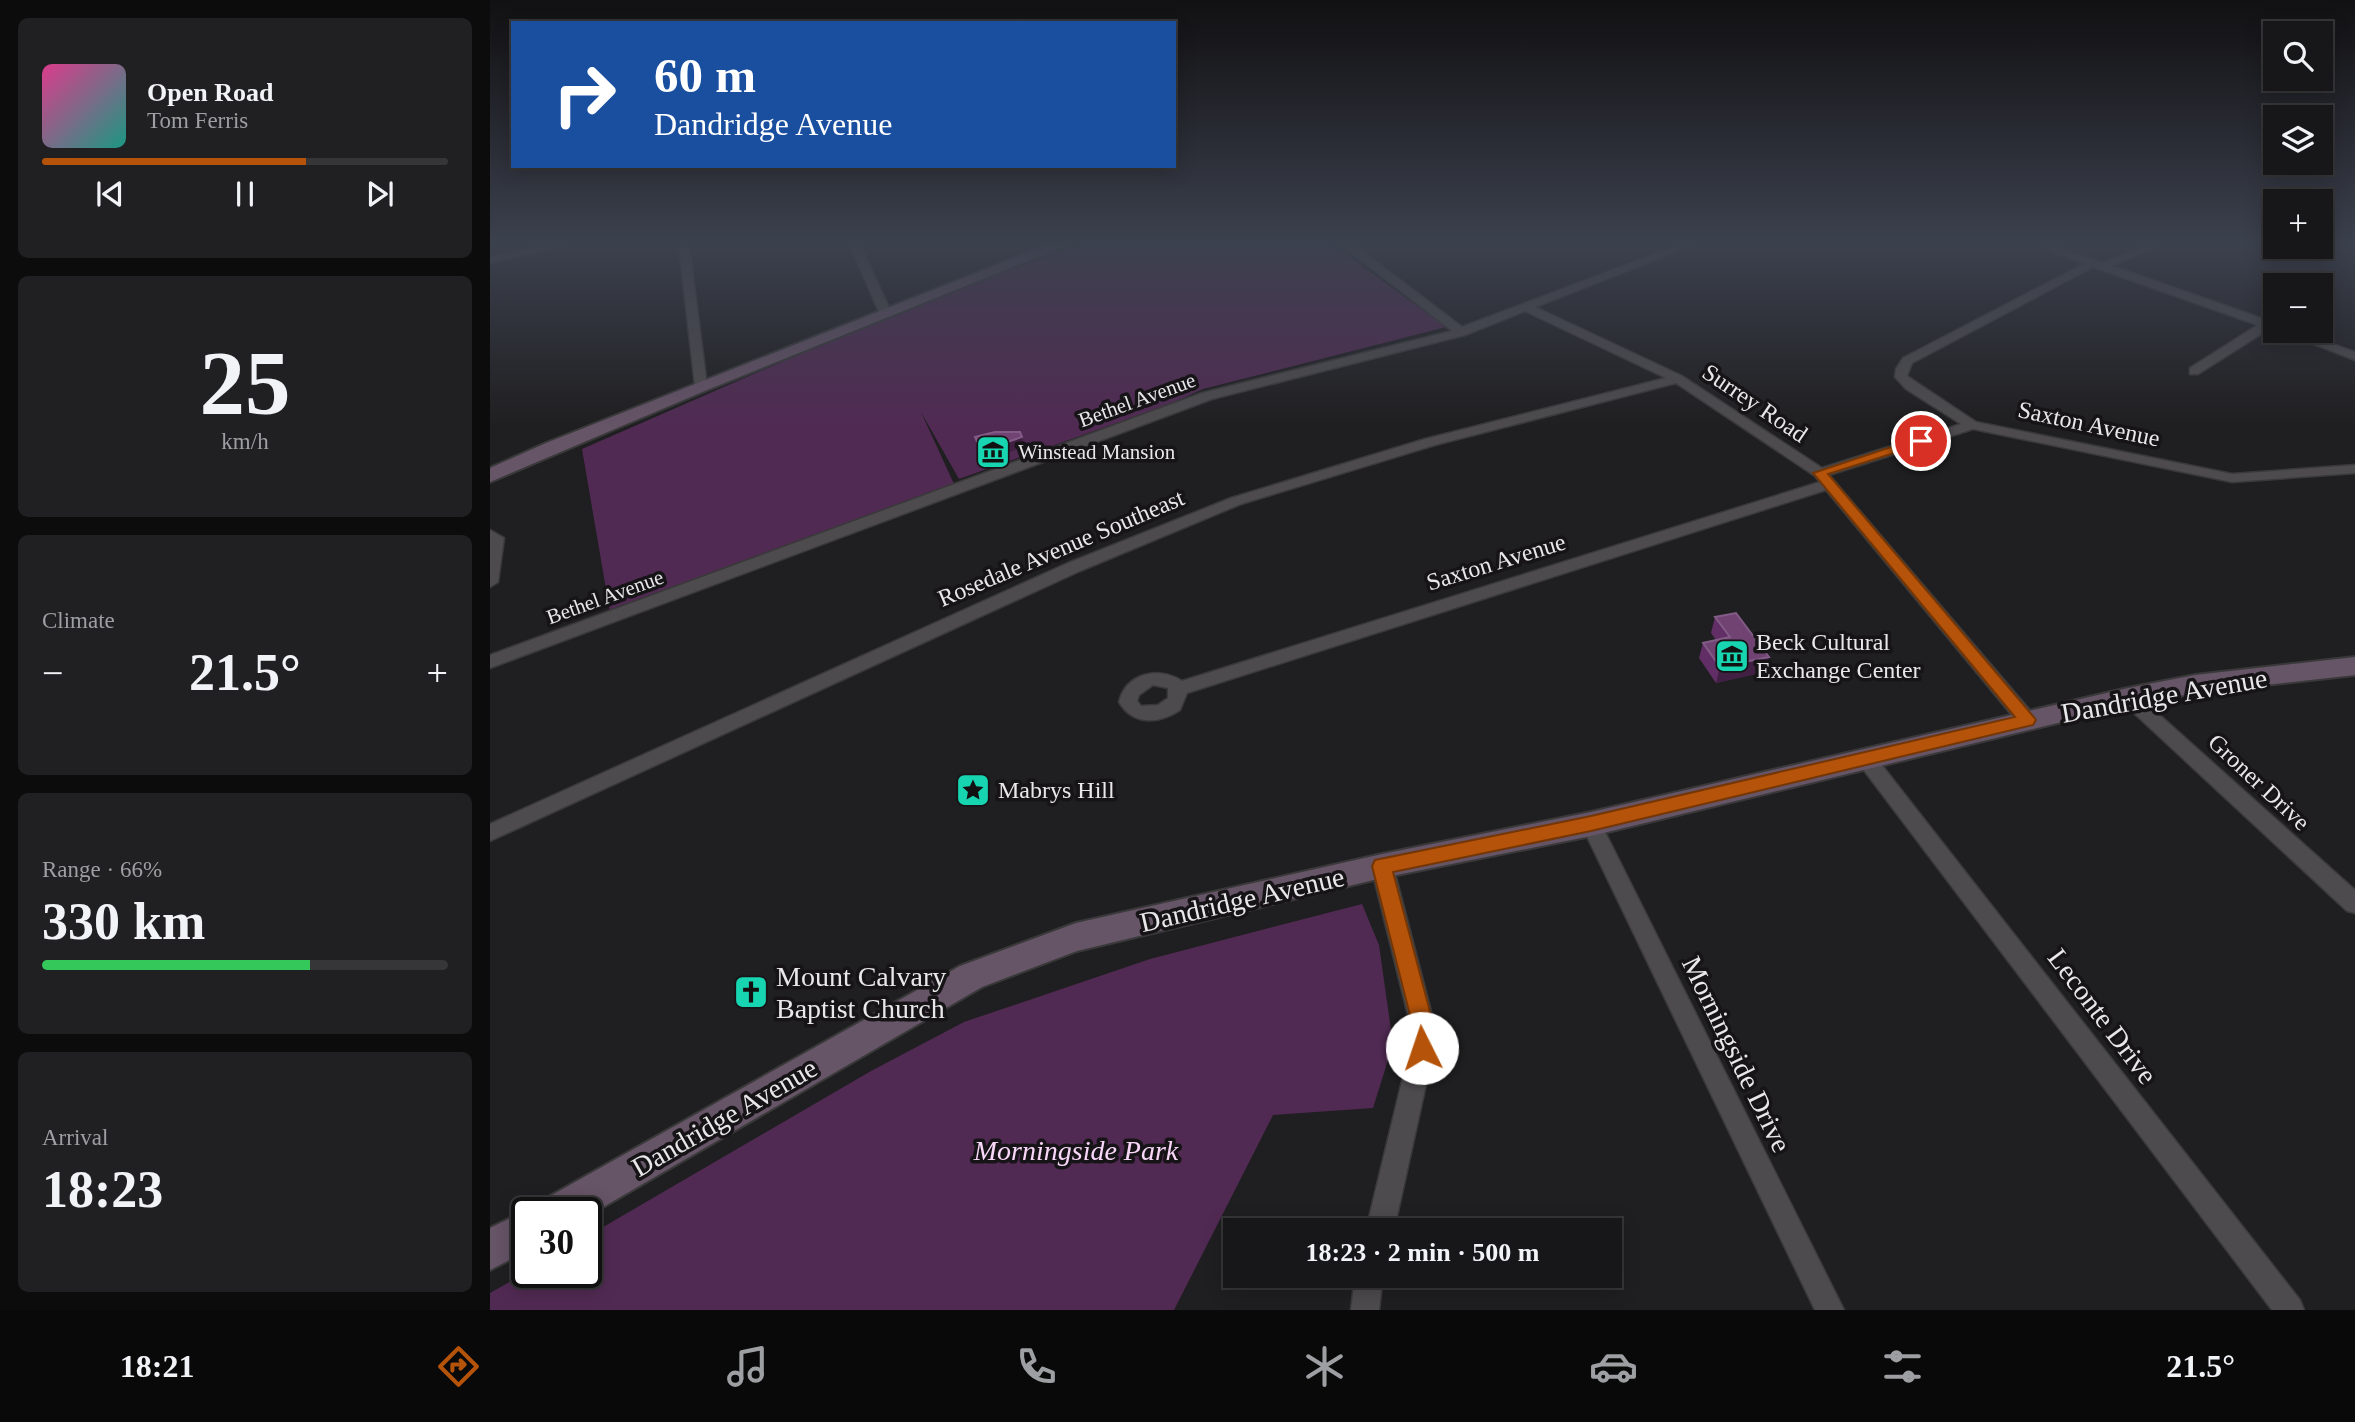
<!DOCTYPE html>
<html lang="en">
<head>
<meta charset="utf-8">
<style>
	:root { --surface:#171618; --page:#201f21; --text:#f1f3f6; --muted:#9e9fa2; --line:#363537; --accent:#b45309 }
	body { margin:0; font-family:"Times New Roman",serif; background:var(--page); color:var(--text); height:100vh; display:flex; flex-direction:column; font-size:26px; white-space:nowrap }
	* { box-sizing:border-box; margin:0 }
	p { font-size:23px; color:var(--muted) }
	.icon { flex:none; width:38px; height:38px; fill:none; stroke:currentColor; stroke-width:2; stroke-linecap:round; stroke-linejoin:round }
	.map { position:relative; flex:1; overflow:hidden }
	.side { display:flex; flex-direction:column; gap:18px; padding:18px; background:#0d0c0d; width:490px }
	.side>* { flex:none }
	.guide { position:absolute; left:21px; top:21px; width:665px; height:147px; border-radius:0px; box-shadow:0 4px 18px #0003,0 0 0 2px var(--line); background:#1a4fa0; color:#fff; overflow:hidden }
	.buttons { position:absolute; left:1773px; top:21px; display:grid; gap:14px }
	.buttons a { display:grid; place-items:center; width:70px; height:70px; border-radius:0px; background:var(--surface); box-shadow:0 4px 18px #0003,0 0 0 2px var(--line); font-size:35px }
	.speed { position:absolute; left:21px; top:1197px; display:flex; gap:14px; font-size:35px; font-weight:700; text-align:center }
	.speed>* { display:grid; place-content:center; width:91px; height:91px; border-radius:50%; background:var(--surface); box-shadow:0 4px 18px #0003,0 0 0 2px var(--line); line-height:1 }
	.speed .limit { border:4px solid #111; border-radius:10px; background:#fff; color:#111 }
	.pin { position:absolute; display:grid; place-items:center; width:60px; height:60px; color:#fff; margin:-30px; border:4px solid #fff; border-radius:50%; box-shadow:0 2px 7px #0007 }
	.me { position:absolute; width:77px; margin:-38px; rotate:356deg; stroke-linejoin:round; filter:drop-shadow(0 0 5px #0008) }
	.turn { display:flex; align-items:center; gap:24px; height:147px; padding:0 28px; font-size:32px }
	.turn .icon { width:91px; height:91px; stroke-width:2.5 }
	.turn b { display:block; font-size:49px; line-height:60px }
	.big { font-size:52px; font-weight:700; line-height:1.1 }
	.side .widget { flex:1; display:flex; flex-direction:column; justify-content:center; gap:10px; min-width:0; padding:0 24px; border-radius:10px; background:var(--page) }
	.side .dial { align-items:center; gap:0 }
	.dial b { font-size:91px; line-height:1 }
	.song { display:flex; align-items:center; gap:21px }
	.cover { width:84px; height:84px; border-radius:10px; background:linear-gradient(135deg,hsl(330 70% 55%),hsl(170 70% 35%)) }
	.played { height:7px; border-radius:4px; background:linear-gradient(90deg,var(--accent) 65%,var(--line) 65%) }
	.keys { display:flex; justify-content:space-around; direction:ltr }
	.heat { display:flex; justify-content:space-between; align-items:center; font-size:38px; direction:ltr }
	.charge { height:10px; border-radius:5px; background:linear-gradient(90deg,#34c759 66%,var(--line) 0) }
	.trip { position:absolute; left:733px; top:1218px; width:399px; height:70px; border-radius:0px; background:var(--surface); box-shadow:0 4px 18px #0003,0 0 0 2px var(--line); font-weight:700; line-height:70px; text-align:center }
	.menu { display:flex; height:112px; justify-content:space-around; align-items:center; background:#09090a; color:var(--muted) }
	.menu .icon { width:49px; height:49px }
	.menu .on { color:var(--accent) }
	.menu b { font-size:32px; color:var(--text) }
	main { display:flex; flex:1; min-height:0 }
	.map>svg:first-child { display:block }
	.green { fill:#512a53 }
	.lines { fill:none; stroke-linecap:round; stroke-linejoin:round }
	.street-casing { stroke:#3a393a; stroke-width:3 }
	.secondary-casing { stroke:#3a393a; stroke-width:4 }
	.street { fill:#4d4b4d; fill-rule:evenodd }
	.secondary { fill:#665467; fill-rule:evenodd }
	.wall { fill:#612f65 }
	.shaded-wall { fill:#412043 }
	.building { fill:#704373; stroke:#825c86; stroke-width:2 }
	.route { fill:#b45309; stroke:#753606; stroke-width:2 }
	.labels { text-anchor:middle; stroke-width:7; stroke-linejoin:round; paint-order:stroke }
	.far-street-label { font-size:21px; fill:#e8e7e9; stroke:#161416 }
	.far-poi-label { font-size:21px; fill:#e8e7e9; stroke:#161416; text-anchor:start }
	.street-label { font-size:24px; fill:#e8e7e9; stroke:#161416 }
	.poi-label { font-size:24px; fill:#e8e7e9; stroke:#161416; text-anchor:start }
	.near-street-label { font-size:28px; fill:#e8e7e9; stroke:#161416 }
	.near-poi-label { font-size:28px; fill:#e8e7e9; stroke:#161416; text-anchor:start }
	.near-park-label { font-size:28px; font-style:italic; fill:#f8d7f9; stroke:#161416 }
</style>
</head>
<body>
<main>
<section class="side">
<div class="widget">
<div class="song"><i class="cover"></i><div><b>Open Road</b><p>Tom Ferris</p></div></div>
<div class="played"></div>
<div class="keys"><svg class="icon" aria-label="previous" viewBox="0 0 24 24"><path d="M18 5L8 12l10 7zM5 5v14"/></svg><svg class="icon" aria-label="pause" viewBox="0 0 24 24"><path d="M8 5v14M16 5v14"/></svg><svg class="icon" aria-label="next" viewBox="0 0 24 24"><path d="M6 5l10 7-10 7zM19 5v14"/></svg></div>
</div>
<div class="widget dial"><b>25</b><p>km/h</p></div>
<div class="widget"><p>Climate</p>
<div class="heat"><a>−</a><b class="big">21.5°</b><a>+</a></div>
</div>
<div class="widget"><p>Range · 66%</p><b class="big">330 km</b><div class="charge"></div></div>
<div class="widget"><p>Arrival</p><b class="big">18:23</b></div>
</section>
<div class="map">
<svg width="1865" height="1310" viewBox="0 0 1865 1310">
	<rect width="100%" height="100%" fill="#1f1e20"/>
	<path class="green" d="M 587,245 L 843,245 L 956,327 L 713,389 L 680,404 L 469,479 L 431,412 L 464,484 L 121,618 L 92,449 L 392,318 Z
		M 872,904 L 889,945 L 903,1044 L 883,1108 L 783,1115 L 684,1310 L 0,1310 L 0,1293 L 37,1272 L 96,1272 L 96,1237 L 381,1071 L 474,1022 L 660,959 Z"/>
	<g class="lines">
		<g class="street-casing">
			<path id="street" d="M 57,245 L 77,245 L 0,263 L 0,257 Z
				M 189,245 L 199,245 L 217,386 L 211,390 L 205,386 Z
				M 360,245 L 370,245 L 401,312 L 399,314 L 389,312 Z
				M 852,245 L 864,245 L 972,327 L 1189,245 L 1203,245 L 1045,307 L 1192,376 L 1332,468 L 1471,424 L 1416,389 L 1405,377 L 1406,369 L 1413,358 L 1594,264 L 1546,245 L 1561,245 L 1612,263 L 1656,245 L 1670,245 L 1622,266 L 1782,322 L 1785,323 L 1785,331 L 1779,329 L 1708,374 L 1700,374 L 1700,368 L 1768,325 L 1603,267 L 1422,363 L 1417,376 L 1486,422 L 1742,474 L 1865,465 L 1865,473 L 1742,482 L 1483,429 L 1339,475 L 1544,715 L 1546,720 L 1544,725 L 1530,725 L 1336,490 L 697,693 L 690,710 C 669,724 643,726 629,702 C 636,673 669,666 692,681 L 1330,482 L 1325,476 L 1186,383 L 945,445 L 751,504 L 590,571 L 0,841 L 0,824 L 578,563 L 741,498 L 935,439 L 1176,378 L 1035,311 L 975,335 L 722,399 L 0,668 L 0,655 L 712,393 L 962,331 ZM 663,685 L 678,688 L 678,698 L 668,705 L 651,706 L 647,701 L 649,695 Z
				M 1790,331 L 1806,331 L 1865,352 L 1865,360 Z
				M 0,530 L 14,538 L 8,582 L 0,587 Z
				M 1638,690 L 1644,692 L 1865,890 L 1865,913 L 1857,911 L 1632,702 L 1629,697 L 1632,692 Z
				M 1377,753 L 1384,755 L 1810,1300 L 1814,1310 L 1782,1310 L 1370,765 L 1367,760 L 1370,755 Z
				M 1101,816 L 1108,818 L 1354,1310 L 1325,1310 L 1091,824 L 1094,818 Z
				M 892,857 L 899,860 L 903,866 L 944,1023 L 944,1048 L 904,1230 L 876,1230 L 920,1048 L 920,1023 L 881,866 L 885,860 Z
				M 865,1276 L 893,1276 L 889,1310 L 861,1310 Z"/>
		</g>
		<g class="secondary-casing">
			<path id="secondary" d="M 557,245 L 577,245 L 217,390 L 0,482 L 0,468 L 56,443 Z
				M 1865,657 L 1865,675 L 1705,693 L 1638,706 L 1101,836 L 892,878 L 587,951 L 492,987 L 96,1217 L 96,1213 L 47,1213 L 53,1200 L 470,966 L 586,923 L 892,854 L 1101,812 L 1638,688 L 1705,675 Z
				M 37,1210 L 44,1213 L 37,1213 L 37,1251 L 0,1270 L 0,1228 Z"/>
		</g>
		<use href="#street" class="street"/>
		<use href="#secondary" class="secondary"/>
	</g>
	<path class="wall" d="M 1225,617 L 1274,672 L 1226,683 L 1209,658 L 1213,643 L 1226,640 L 1221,633 Z"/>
	<path class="shaded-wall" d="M 532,437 L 535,447 L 495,460 L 491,451 Z
		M 1279,657 L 1274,672 L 1226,683 L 1230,667 Z"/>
	<path class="building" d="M 505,432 L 530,432 L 532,437 L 491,451 L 485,437 Z
		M 1246,613 L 1279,657 L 1230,667 L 1213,643 L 1240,637 L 1225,617 Z"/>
	<linearGradient id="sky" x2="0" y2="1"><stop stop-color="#111012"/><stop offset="0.57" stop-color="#3c414e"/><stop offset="1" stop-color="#3c414e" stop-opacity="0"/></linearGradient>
	<rect width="1865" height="428" fill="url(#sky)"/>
	<path class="route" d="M 1431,437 L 1437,441 L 1436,443 L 1338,474 L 1543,716 L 1546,720 L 1543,725 L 1101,831 L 903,872 L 943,1023 L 943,1048 L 940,1055 L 932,1059 L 925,1055 L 921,1048 L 922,1023 L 882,866 L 885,860 L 1101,816 L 1525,717 L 1323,473 Z"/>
	<defs>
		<g id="museum-square" transform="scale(1.75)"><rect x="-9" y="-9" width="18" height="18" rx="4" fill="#18d5b2" stroke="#161416"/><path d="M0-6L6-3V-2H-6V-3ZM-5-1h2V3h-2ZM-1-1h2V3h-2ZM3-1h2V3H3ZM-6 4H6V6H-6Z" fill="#111"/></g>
		<g id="sight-square" transform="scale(1.75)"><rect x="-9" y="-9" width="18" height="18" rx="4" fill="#18d5b2" stroke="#161416"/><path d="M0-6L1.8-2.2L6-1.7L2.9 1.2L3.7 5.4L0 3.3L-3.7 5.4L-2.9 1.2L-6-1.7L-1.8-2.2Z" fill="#111"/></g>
		<g id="church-square" transform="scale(1.75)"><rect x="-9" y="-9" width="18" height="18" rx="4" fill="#18d5b2" stroke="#161416"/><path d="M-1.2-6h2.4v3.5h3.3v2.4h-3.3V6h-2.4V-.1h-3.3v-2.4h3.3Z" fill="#111"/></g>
	</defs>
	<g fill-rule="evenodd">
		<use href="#museum-square" x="503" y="452"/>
		<use href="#museum-square" x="1242" y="656"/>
		<use href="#sight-square" x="483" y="790"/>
		<use href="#church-square" x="261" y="992"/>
	</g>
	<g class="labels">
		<g class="far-street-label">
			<text transform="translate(647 400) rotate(-20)" y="7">Bethel Avenue</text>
			<text transform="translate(115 597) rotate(-20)" y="7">Bethel Avenue</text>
		</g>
		<g class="far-poi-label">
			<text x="528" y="459">Winstead Mansion</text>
		</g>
		<g class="street-label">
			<text transform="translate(1265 403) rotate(34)" y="8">Surrey Road</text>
			<text transform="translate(1599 424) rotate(12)" y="8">Saxton Avenue</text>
			<text transform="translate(571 548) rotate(-23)" y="8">Rosedale Avenue Southeast</text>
			<text transform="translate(1006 562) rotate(-17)" y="8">Saxton Avenue</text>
			<text transform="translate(1769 782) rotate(43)" y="8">Groner Drive</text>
		</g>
		<g class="poi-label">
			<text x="1266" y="650">Beck Cultural<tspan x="1266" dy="28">Exchange Center</tspan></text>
			<text x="508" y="798">Mabrys Hill</text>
		</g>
		<g class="near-street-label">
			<text transform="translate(1674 695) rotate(-10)" y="10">Dandridge Avenue</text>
			<text transform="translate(752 899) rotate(-13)" y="10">Dandridge Avenue</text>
			<text transform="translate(1613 1016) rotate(53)" y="10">Leconte Drive</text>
			<text transform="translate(1247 1054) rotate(64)" y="10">Morningside Drive</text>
			<text transform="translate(234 1117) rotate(-30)" y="10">Dandridge Avenue</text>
		</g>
		<g class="near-poi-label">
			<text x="286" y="986">Mount Calvary<tspan x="286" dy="32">Baptist Church</tspan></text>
		</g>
		<g class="near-park-label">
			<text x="586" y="1160">Morningside Park</text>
		</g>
	</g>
</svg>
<div class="buttons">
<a><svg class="icon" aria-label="search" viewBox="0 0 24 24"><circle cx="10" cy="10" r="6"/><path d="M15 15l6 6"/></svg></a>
<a><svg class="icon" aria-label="layers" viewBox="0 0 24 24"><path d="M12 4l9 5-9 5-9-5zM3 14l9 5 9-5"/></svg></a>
<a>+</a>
<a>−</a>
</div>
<div class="speed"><div class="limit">30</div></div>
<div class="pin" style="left:1431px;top:441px;background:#d93025"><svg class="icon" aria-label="arrive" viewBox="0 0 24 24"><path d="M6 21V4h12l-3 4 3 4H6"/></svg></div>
<svg class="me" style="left:932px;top:1048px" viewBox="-20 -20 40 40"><circle r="19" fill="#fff"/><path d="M0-13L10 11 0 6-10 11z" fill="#b45309"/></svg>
<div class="trip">18:23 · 2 min · 500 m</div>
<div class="guide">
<div class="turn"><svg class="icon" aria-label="right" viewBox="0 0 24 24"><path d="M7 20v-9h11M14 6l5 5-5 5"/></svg><div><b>60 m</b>Dandridge Avenue</div></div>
</div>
</div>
</main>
<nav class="menu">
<b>18:21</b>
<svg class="icon on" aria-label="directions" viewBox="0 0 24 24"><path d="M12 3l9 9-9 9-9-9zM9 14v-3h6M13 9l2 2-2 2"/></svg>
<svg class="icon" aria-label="music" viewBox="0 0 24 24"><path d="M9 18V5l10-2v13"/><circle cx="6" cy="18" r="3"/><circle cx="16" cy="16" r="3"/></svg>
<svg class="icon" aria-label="phone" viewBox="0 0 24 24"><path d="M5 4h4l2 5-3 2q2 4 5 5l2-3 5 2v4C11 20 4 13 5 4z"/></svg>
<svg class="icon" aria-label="climate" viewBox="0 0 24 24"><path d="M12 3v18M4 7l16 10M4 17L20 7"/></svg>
<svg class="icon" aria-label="car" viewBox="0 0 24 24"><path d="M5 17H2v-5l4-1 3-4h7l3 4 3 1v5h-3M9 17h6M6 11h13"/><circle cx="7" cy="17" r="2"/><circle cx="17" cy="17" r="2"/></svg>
<svg class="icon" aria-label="filters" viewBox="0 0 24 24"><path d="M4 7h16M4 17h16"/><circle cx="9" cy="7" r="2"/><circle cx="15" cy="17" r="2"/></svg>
<b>21.5°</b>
</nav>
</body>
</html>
